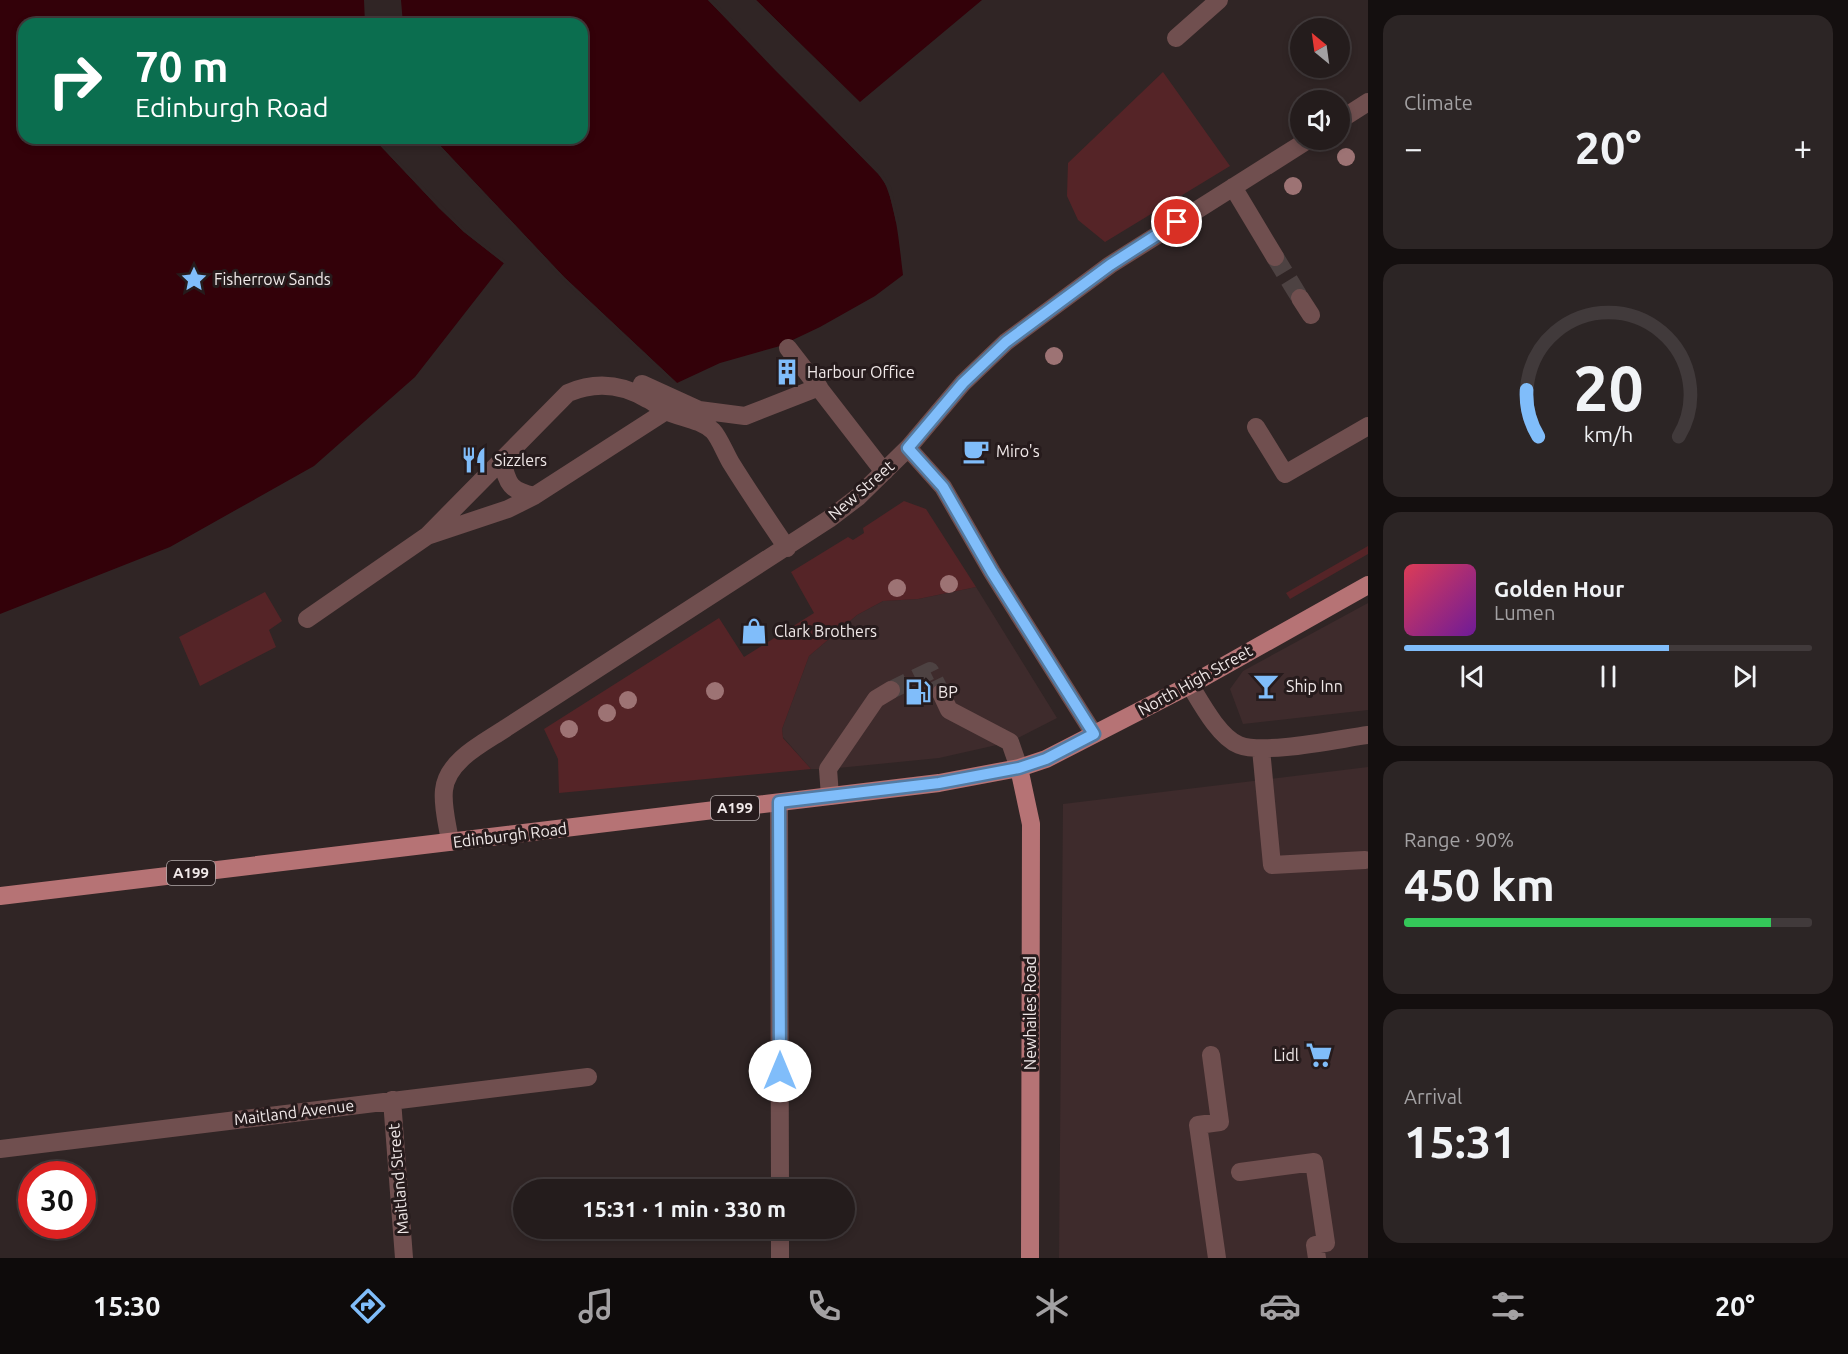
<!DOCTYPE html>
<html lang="en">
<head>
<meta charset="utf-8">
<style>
	:root { --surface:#241c1c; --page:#2c2525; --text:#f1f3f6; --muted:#a3a1a3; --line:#413a3b; --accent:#80bdfa }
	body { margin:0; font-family:Ubuntu,sans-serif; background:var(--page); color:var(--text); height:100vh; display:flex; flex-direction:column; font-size:22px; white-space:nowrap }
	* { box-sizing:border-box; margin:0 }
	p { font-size:20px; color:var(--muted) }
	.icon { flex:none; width:33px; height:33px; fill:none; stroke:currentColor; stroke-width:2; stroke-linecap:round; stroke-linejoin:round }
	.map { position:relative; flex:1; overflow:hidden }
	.drawer { display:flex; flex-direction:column; gap:15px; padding:15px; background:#140f0f; width:480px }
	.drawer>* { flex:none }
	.hud { position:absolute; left:18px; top:18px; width:570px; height:126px; border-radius:18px; box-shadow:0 3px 9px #0003,0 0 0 2px var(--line); background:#0b6e4f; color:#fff; overflow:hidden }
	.needle { width:39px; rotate:331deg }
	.tools { position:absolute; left:1290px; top:18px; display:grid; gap:12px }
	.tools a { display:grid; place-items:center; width:60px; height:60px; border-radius:50%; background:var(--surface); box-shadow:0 3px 9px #0003,0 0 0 2px var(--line); font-size:30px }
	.speed { position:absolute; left:18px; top:1161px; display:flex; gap:12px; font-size:30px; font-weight:700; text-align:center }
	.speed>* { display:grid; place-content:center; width:78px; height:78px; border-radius:50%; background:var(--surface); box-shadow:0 3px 9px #0003,0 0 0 2px var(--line); line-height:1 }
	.speed .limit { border:9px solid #d22; background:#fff; color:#111 }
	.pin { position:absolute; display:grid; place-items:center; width:51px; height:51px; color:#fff; margin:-26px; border:3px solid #fff; border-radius:50%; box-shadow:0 2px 6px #0007 }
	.me { position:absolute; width:66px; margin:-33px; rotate:0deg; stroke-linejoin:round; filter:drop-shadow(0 0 4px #0008) }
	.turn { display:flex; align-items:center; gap:21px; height:126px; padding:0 18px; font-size:27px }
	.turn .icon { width:78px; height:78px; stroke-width:2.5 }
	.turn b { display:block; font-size:42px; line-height:51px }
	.big { font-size:45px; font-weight:700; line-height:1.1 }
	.drawer .card { flex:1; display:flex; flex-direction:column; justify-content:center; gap:9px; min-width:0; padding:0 21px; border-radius:18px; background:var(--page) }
	.drawer .dial { align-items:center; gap:0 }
	.dial svg { height:156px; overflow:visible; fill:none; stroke:var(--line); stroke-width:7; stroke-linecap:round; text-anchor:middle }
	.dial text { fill:var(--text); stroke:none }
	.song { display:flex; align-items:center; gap:18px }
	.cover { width:72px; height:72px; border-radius:9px; background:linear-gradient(135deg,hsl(350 70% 55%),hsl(280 70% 35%)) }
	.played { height:6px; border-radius:3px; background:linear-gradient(90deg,var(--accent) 65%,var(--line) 65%) }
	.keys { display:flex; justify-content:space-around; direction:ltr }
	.heat { display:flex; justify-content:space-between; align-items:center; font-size:33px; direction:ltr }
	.charge { height:9px; border-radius:4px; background:linear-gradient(90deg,#34c759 90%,var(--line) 0) }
	.trip { position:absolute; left:513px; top:1179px; width:342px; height:60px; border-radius:30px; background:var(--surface); box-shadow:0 3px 9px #0003,0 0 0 2px var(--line); font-weight:700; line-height:60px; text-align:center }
	.dock { display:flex; height:96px; justify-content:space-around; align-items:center; background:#0e0b0b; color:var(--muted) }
	.dock .icon { width:42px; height:42px }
	.dock .on { color:var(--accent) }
	.dock b { font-size:27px; color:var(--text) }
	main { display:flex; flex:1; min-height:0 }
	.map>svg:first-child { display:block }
	.built { fill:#3e2b2c }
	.green { fill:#552427 }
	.water { fill:#330109 }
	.pier { fill:#302525 }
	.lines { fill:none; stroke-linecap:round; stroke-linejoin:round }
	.minor-tunnel { stroke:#4d4242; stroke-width:18; stroke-dasharray:18 9; stroke-linecap:butt }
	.minor { stroke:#704f4f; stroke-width:18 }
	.major { stroke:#b67375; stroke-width:18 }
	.tree { fill:#9d7374 }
	.route-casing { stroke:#537ba2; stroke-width:15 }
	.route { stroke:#80bdfa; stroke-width:10 }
	.labels { text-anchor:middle; stroke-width:6; stroke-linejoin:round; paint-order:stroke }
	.shield { fill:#261b1c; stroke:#b3aaab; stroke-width:1.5 }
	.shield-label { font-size:15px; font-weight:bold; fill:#f0e8e8 }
	.poi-label { font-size:16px; fill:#f0e8e8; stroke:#261b1c; text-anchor:start }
	.street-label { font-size:16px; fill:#f0e8e8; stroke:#261b1c }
</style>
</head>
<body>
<main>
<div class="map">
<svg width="1368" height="1258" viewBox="0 0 1368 1258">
	<rect width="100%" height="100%" fill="#302525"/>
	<path class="built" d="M 976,587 L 1057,718 L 1010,742 L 939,758 L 828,769 L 811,769 L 783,737 L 782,729 L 809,656 L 857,615 L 883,601 L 918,599 Z
		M 1368,603 L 1368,710 L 1243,724 L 1230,689 L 1243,671 Z
		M 1368,767 L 1368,1258 L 1059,1258 L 1063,804 Z"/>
	<path class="green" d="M 1163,72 L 1230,166 L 1105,242 L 1078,220 L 1067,196 L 1068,163 Z
		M 904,501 L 926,509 L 976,587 L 918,599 L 883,601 L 857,615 L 809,656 L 782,729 L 783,738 L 811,769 L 559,793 L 558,759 L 544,729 L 719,618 L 744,657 L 814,613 L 791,572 L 848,537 L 853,540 L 864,533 L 863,528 Z
		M 1368,546 L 1368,554 L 1290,599 L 1286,593 Z
		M 265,592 L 282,621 L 269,630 L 276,647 L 200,686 L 179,637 Z"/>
	<path class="water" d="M 0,0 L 364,0 L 365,24 L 24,24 L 24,138 L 373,138 L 439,208 L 464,232 L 504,263 L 415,377 L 314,466 L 170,547 L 0,614 Z
		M 401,0 L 708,0 L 883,179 C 897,208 899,244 903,275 L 875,296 L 820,327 L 780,346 L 720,363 L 677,383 L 564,277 L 433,138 L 582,138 L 582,24 L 403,24 Z
		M 756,0 L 982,0 L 860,102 Z"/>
	<path class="pier" d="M 708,0 L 712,0 L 719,6 L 777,68 L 880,170 L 891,187 L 899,222 L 896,222 L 888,188 L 877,172 L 775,70 Z
		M 753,0 L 756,0 L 862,105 L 858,105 Z
		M 373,138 L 376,138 L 466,230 L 506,261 L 506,265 L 464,232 L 439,208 Z
		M 430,138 L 433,138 L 564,277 L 677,383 L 672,382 L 562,279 Z"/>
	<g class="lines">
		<path class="minor-tunnel" d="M 1275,257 L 1300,298
			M 891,690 L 930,671 L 941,693"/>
		<path class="minor" d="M 1176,38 L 1219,0
			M 1340,120 L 1368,102
			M 1233,187 L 1275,257
			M 1300,298 L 1311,315
			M 788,348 L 884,472
			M 642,384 L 699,410 L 745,416 L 819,387
			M 1256,427 L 1285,474 L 1368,426
			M 908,448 L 943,487 L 992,572 L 1094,734
			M 502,461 C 508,485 510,490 534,496
			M 427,536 L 568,393 C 596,381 622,384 647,399 C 654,402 660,408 666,411 C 681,418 700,419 713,431 C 719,437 726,455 731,463 C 749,492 768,520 787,548
			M 307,619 L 427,536 L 508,509 L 534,496 L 666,411
			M 1190,685 C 1201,703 1219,737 1239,745 C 1265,755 1338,739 1368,735
			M 941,693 L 949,710 L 1010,742 L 1019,768
			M 1261,749 L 1272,865 L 1365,860
			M 830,796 L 828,769 L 876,699 L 891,690
			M 779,803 L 780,1190
			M 450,842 C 448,826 442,807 444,790 C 447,760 484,743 506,728 L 829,519 L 858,497 L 908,448 L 963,383 L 1006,342 L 1110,265 L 1308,140
			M 1211,1055 L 1220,1122 L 1198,1125 L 1217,1258
			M 392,1100 L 404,1258
			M 0,1149 L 588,1077
			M 1240,1172 L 1314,1162 L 1326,1243 L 1315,1245 L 1317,1258
			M 780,1228 L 780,1258"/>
		<path class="major" d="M 1019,768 L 1031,824 L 1030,1258
			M 0,896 L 939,783 L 1019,768 L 1046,759 L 1190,685 L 1368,585"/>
	</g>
	<g class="tree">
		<circle cx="1346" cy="157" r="9"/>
		<circle cx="1293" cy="186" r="9"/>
		<circle cx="1054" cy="356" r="9"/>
		<circle cx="949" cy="584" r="9"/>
		<circle cx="897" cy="588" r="9"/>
		<circle cx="715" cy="691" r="9"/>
		<circle cx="628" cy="700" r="9"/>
		<circle cx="607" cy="713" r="9"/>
		<circle cx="569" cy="729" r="9"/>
	</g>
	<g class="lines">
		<g class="route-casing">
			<path id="route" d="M 780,1071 L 779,802 L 939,783 L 1019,768 L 1046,759 L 1094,734 L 992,572 L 943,487 L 908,448 L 963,383 L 1006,342 L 1110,265 L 1177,222"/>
		</g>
		<use href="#route" class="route"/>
	</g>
	<defs>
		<g id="sight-bare" transform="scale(2.07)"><path d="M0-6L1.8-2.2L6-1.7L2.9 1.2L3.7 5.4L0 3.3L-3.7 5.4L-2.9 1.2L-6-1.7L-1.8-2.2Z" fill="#80bdfa" stroke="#261b1c" stroke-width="2.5" paint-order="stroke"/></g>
		<g id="building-bare" transform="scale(2.07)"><path d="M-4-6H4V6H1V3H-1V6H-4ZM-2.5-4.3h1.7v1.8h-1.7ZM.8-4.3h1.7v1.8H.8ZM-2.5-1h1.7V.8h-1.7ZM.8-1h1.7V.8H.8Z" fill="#80bdfa" stroke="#261b1c" stroke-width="2.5" paint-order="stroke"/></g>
		<g id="cafe-bare" transform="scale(2.07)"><path d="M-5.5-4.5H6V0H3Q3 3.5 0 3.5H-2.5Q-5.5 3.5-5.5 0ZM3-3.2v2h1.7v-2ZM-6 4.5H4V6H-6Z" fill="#80bdfa" stroke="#261b1c" stroke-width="2.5" paint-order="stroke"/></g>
		<g id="restaurant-bare" transform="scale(2.07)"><path d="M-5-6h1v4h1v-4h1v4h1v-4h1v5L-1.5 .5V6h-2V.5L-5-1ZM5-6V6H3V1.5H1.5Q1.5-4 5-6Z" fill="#80bdfa" stroke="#261b1c" stroke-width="2.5" paint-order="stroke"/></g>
		<g id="shop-bare" transform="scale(2.07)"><path d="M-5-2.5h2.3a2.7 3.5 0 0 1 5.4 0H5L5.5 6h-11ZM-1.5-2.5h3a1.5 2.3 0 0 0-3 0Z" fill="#80bdfa" stroke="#261b1c" stroke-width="2.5" paint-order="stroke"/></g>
		<g id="bar-bare" transform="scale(2.07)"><path d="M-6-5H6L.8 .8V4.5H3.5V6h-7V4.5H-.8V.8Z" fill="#80bdfa" stroke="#261b1c" stroke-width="2.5" paint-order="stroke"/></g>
		<g id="fuel-bare" transform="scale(2.07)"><path d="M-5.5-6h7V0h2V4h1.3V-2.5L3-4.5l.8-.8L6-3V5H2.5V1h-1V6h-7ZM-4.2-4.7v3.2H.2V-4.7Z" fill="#80bdfa" stroke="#261b1c" stroke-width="2.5" paint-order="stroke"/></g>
		<g id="supermarket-bare" transform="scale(2.07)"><path d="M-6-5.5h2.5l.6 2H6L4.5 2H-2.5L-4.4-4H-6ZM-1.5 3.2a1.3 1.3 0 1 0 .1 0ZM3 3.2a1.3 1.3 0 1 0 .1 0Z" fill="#80bdfa" stroke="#261b1c" stroke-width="2.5" paint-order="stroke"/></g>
	</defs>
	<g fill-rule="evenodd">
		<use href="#sight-bare" x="194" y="279"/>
		<use href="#building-bare" x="787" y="372"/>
		<use href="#cafe-bare" x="976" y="451"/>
		<use href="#restaurant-bare" x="474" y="460"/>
		<use href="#shop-bare" x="754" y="631"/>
		<use href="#bar-bare" x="1266" y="686"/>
		<use href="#fuel-bare" x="918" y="692"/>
		<use href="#supermarket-bare" x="1319" y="1055"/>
	</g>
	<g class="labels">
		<g class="shield">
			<rect x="711" y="796" width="48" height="24" rx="4.5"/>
			<rect x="167" y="861" width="48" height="24" rx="4.5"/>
		</g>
		<g class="shield-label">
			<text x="735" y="813">A199</text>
			<text x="191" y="878">A199</text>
		</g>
		<g class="poi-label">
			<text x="214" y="285">Fisherrow Sands</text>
			<text x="807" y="378">Harbour Office</text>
			<text x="996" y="457">Miro's</text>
			<text x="494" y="466">Sizzlers</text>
			<text x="774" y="637">Clark Brothers</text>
			<text x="1286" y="692">Ship Inn</text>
			<text x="938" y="698">BP</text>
			<text x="1299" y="1061" text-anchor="end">Lidl</text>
		</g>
		<g class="street-label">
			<text transform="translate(861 490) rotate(-41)" y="6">New Street</text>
			<text transform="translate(1195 680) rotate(-29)" y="6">North High Street</text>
			<text transform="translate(510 835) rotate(-7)" y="6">Edinburgh Road</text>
			<text transform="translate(1030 1013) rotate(-90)" y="6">Newhailes Road</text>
			<text transform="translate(294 1112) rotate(-7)" y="6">Maitland Avenue</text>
			<text transform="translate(398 1179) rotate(-95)" y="6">Maitland Street</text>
		</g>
	</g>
</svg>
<div class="tools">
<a><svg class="needle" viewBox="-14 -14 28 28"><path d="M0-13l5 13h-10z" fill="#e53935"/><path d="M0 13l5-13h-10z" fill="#a3a1a3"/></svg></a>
<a><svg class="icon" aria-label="sound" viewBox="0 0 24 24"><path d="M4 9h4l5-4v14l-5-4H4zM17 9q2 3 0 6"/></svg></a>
</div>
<div class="speed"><div class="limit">30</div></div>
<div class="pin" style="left:1177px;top:222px;background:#d93025"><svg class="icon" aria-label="arrive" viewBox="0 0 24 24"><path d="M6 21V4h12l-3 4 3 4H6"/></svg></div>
<svg class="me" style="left:780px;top:1071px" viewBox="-20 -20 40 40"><circle r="19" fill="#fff"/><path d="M0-13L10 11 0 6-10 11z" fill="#80bdfa"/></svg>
<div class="trip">15:31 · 1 min · 330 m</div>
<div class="hud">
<div class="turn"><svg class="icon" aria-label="right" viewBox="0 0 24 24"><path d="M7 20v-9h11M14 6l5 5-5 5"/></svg><div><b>70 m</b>Edinburgh Road</div></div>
</div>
</div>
<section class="drawer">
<div class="card"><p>Climate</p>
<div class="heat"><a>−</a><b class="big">20°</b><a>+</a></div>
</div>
<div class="card dial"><svg viewBox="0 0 100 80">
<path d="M14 69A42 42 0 1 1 86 69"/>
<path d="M14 69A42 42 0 0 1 8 45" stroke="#80bdfa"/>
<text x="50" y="56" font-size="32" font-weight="700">20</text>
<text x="50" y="72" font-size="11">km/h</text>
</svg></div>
<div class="card">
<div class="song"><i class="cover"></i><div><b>Golden Hour</b><p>Lumen</p></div></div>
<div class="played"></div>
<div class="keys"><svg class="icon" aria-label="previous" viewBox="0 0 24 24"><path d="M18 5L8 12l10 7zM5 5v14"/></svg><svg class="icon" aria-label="pause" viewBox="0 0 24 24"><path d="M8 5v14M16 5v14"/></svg><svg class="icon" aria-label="next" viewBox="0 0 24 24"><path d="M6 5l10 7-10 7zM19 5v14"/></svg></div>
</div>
<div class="card"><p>Range · 90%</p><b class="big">450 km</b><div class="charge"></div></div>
<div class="card"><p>Arrival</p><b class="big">15:31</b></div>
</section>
</main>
<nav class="dock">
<b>15:30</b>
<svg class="icon on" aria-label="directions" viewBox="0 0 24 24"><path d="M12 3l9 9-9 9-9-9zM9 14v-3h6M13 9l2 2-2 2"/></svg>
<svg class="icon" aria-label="music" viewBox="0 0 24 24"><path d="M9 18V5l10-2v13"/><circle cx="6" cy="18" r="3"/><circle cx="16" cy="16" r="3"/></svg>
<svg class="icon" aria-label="phone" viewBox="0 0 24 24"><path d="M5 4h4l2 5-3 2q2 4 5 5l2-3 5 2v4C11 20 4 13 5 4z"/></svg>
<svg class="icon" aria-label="climate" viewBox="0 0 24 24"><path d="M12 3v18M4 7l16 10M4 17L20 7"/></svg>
<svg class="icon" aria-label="car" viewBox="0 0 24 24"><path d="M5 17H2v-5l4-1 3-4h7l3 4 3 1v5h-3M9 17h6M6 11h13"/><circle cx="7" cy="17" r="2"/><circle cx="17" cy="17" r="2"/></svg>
<svg class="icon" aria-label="filters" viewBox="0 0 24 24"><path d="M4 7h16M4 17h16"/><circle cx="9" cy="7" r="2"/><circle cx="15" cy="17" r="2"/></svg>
<b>20°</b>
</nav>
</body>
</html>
